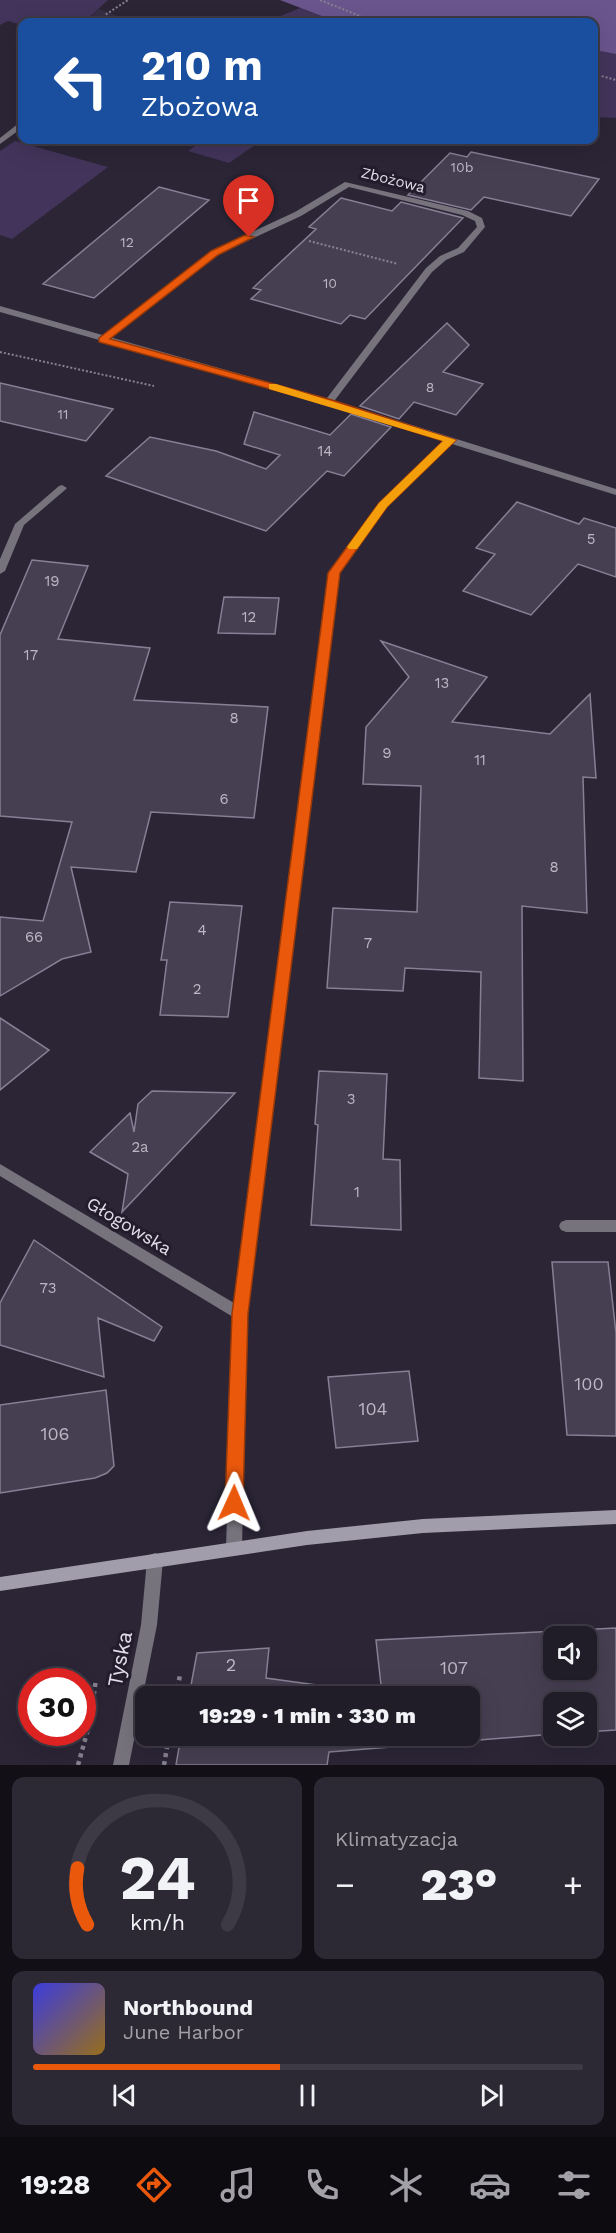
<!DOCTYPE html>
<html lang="pl">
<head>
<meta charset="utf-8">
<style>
	:root { --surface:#201c28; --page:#2d2934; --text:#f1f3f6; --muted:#a2a1a8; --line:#3d3a45; --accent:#ea580c }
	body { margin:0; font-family:"Work Sans",sans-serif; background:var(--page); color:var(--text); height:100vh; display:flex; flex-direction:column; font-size:22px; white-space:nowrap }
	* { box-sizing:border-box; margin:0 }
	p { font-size:20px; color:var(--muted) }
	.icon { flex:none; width:33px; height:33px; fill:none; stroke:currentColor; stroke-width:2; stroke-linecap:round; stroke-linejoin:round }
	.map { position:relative; height:1765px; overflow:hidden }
	.details { display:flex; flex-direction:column; gap:12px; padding:12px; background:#120f16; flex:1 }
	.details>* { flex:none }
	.guide { position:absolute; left:18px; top:18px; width:580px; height:126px; border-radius:12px; box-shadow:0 6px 24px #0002,0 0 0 2px var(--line); background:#1a4fa0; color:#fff; overflow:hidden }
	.controls { position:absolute; left:543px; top:1626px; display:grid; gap:12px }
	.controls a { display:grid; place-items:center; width:54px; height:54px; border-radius:12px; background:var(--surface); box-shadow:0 6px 24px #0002,0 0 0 2px var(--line); font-size:30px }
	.speed { position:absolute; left:18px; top:1668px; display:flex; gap:12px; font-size:30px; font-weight:700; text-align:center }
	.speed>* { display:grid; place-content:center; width:78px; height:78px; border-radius:50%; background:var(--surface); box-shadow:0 6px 24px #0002,0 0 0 2px var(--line); line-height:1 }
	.speed .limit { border:9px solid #d22; background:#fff; color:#111 }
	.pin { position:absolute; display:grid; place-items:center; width:51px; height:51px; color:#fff; margin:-62px -26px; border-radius:50% 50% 50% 0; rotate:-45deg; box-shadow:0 0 6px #0007 }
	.pin .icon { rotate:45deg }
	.me { position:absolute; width:66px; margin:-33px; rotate:1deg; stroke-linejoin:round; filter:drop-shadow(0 0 4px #0008) }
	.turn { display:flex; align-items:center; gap:21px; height:126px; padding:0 24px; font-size:27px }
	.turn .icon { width:78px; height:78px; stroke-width:2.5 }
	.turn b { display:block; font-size:42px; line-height:51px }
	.big { font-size:45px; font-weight:800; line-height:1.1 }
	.details .widget { flex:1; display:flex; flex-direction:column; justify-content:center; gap:9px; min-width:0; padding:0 21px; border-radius:12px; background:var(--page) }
	.details .dial { align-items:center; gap:0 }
	.dial svg { height:156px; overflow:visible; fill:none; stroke:var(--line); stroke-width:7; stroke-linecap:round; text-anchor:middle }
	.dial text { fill:var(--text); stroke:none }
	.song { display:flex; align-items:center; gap:18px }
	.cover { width:72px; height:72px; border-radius:9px; background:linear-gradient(135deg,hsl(240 70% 55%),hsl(40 70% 35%)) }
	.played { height:6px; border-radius:3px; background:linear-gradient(90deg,var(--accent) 45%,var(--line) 45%) }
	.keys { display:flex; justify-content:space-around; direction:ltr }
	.heat { display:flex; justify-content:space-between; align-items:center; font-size:33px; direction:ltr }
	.details .tiles { flex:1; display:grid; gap:12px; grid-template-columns:1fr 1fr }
	.widget:last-child { grid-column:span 2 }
	.trip { position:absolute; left:135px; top:1686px; width:345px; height:60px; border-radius:12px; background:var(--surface); box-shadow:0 6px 24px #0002,0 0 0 2px var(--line); font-weight:800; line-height:60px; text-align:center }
	.menu { display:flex; height:96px; justify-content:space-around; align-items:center; background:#0d0b10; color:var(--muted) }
	.menu .icon { width:42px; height:42px }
	.menu .selected { color:var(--accent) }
	.menu b { font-size:27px; color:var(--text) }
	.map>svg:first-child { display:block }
	.built { fill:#362e44 }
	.green { fill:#43345b }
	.forest { fill:#6a558d }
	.building { fill:#463f52; stroke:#878095; stroke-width:1.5; fill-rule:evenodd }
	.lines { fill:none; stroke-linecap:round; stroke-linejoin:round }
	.path-far1 { stroke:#878290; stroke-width:2; stroke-dasharray:2 2; stroke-linecap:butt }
	.path { stroke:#878290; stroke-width:4.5; stroke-dasharray:4 4; stroke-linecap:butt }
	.lane { fill:#76737c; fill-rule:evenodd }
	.street { fill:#76737c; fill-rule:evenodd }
	.secondary { fill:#a19dab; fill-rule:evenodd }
	.route { fill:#ea580c; stroke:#983908; stroke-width:1.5 }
	.slow { fill:#f59e0b }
	.labels { text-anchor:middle; stroke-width:6; stroke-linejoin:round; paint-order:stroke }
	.far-number-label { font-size:14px; fill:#bbb6c3 }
	.far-street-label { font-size:15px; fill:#e2dee9; stroke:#221c2c }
	.number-label { font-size:15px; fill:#bbb6c3 }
	.street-label { font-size:18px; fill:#e2dee9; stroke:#221c2c }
	.near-number-label { font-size:18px; fill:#bbb6c3 }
	.near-street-label { font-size:21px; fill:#e2dee9; stroke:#221c2c }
</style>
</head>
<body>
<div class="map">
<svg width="616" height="1765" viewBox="0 0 616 1765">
	<rect width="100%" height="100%" fill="#2b2536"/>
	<path class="built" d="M 99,9 L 112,14 L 133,22 L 84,22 Z"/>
	<path class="green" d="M 0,0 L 108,0 L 84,22 L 22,25 L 8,21 L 0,25 Z
		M 300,8 L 337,22 L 266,22 Z
		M 594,50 L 616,54 L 616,118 L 594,117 Z
		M 204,140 L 262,140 L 229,163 L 188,151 Z
		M 15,141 L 108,167 L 12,239 L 0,235 L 0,151 Z"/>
	<path class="forest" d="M 280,0 L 616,0 L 616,54 L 594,50 L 594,22 L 337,22 Z"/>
	<path class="building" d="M 471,152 L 599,179 L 571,216 L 484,197 L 471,210 L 408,195 L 450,153 L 467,157 Z
		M 159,187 L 209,200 L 94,298 L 43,284 Z
		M 341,198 L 392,211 L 401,202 L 463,218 L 365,319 L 350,315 L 341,324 L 251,299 L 261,290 L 253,288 L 316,229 L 309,227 Z
		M 447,323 L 469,345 L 443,372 L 483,384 L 456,415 L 414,402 L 399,419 L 360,406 Z
		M 0,383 L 113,409 L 86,441 L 0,421 Z
		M 254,412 L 330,435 L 351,414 L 391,427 L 344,476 L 327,471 L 266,531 L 106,476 L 150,437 L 216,451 L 266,469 L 280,455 L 244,444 Z
		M 517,502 L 579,524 L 584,518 L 616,528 L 616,577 L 578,564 L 531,615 L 463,591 L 495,554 L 476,548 Z
		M 32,560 L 88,566 L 58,639 L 150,648 L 134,700 L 268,707 L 254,818 L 151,812 L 136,872 L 71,867 L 91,952 L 62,959 L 0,996 L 0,917 L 43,921 L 72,822 L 0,816 L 0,635 Z
		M 224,597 L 279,598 L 275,634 L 218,633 Z
		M 381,641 L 487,677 L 452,722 L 550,734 L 590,694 L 596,778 L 583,777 L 587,913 L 522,906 L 523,1081 L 479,1078 L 481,972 L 405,968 L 403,991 L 327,988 L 333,908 L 417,912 L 421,786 L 363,784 L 366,727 L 409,677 Z
		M 170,902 L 242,906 L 228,1017 L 160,1015 L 167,960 L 161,960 Z
		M 0,1018 L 49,1050 L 0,1090 Z
		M 319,1071 L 387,1074 L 383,1159 L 400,1160 L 401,1230 L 311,1225 L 318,1125 L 315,1124 Z
		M 152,1091 L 235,1093 L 122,1212 L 128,1174 L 90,1152 L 130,1113 L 134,1132 L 138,1104 Z
		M 34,1240 L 162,1327 L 154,1341 L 98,1318 L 104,1377 L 0,1345 L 0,1303 Z
		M 552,1262 L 608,1262 L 616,1333 L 616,1436 L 567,1435 Z
		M 409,1371 L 418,1441 L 336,1448 L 328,1377 Z
		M 106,1390 L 114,1466 L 107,1473 L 95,1478 L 0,1493 L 0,1405 Z
		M 616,1628 L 616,1730 L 586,1732 L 586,1702 L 554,1702 L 554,1734 L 329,1752 L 327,1765 L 176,1765 L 181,1736 L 470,1736 L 470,1696 L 189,1696 L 197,1653 L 269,1648 L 266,1678 L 382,1694 L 376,1640 ZM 554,1636 L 586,1636 L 586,1670 L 554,1670 Z"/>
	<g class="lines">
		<path class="path-far1" d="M 320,0 L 375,22
			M 106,22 L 105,15 L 128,0
			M 594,74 L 616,80
			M 309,241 L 398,264
			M 0,352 L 154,386"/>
		<path class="path" d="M 176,1696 L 180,1675
			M 78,1765 L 90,1722 L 96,1679
			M 164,1765 L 169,1736"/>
		<path class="lane" d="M 19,123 L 22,123 L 22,128 L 0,144 L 0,138 Z
			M 345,182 L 468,211 L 482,218 L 485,227 L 464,252 L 446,260 L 432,272 L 332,404 L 329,405 L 324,402 L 426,268 L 440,256 L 458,248 L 477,227 L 475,221 L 462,215 L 349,187 L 301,216 L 217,255 L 106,342 L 103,343 L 98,340 L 211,251 L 295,212 Z
			M 566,1220 L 616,1220 L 616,1232 L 566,1232 L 561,1230 L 559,1226 L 561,1222 Z"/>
		<path class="street" d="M 0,306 L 332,400 L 616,489 L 616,495 L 452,444 L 387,507 L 339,573 L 247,1314 L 242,1548 L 240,1553 L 234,1555 L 228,1553 L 226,1548 L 233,1317 L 0,1176 L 0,1164 L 234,1303 L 329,573 L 379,503 L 443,441 L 326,404 L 0,312 Z
			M 62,485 L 67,488 L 65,490 L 24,525 L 5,571 L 0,574 L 0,559 L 15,524 L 59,486 Z
			M 155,1553 L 161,1555 L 163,1560 L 157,1625 L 129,1765 L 113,1765 L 141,1625 L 147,1560 L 149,1555 Z"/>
		<path class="secondary" d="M 616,1510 L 616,1524 L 423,1533 L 307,1545 L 0,1591 L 0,1577 L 307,1531 L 423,1519 Z"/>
	</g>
	<path class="route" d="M 245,235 L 254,237 L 218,255 L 110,339 L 332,400 L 456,440 L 387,507 L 340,573 L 248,1314 L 243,1503 L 240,1509 L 234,1511 L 228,1509 L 225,1503 L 232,1314 L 328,573 L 379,503 L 443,441 L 325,404 L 99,342 L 99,338 L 211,251 Z"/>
	<path class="slow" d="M 269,384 L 276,384 L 456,440 L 387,507 L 357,549 L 349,549 L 347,547 L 379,503 L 443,441 L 269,389 Z"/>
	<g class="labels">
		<g class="far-number-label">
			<text x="462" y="172">10b</text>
			<text x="127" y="247">12</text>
			<text x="330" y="288">10</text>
			<text x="430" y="392">8</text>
			<text x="63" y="419">11</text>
		</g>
		<g class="far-street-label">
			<text transform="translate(393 180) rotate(14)" y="5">Zbożowa</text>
		</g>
		<g class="number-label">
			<text x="325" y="456">14</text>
			<text x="591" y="544">5</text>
			<text x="52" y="586">19</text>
			<text x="249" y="622">12</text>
			<text x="31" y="660">17</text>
			<text x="442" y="688">13</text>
			<text x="234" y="723">8</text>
			<text x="387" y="758">9</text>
			<text x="480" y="765">11</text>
			<text x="224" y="804">6</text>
			<text x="554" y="872">8</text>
			<text x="202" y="935">4</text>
			<text x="34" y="942">66</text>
			<text x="368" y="948">7</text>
			<text x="197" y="994">2</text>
			<text x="351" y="1104">3</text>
			<text x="140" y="1152">2a</text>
			<text x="357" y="1197">1</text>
			<text x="48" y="1293">73</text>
		</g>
		<g class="street-label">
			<text transform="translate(129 1226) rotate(31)" y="6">Głogowska</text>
		</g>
		<g class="near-number-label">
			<text x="589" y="1390">100</text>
			<text x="373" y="1415">104</text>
			<text x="55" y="1440">106</text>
			<text x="231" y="1671">2</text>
			<text x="454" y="1674">107</text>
		</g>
		<g class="near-street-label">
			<text transform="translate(120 1659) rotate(-79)" y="7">Tyska</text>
		</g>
	</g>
</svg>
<div class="controls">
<a><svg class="icon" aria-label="sound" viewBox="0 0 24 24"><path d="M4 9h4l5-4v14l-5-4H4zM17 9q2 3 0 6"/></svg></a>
<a><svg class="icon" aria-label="layers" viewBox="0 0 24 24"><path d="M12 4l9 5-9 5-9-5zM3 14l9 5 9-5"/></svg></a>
</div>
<div class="speed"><div class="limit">30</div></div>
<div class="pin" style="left:249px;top:237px;background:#d93025"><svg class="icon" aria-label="arrive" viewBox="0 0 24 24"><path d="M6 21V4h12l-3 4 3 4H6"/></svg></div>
<svg class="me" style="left:234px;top:1503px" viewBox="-20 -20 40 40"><path d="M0-17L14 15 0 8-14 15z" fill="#ea580c" stroke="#fff" stroke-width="4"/></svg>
<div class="trip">19:29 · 1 min · 330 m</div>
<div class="guide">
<div class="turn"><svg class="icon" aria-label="left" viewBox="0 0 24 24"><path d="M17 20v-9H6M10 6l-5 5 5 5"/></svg><div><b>210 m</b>Zbożowa</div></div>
</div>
</div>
<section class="details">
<div class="tiles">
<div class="widget dial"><svg viewBox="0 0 100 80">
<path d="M14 69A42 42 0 1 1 86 69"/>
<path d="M14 69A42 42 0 0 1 9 40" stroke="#ea580c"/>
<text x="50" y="56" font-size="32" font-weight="700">24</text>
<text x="50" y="72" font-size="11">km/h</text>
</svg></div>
<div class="widget"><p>Klimatyzacja</p>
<div class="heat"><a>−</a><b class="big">23°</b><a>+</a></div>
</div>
<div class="widget">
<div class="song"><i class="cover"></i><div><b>Northbound</b><p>June Harbor</p></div></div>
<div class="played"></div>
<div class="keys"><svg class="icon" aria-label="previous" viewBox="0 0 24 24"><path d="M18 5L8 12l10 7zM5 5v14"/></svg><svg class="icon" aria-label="pause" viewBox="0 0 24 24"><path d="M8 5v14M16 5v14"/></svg><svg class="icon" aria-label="next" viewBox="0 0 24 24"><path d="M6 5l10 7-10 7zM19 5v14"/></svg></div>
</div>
</div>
</section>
<nav class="menu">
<b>19:28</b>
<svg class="icon selected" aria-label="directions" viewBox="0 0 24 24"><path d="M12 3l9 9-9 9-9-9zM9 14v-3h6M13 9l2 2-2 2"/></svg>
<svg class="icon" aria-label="music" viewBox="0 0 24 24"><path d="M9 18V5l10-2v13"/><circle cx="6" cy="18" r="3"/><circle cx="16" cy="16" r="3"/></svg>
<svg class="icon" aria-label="phone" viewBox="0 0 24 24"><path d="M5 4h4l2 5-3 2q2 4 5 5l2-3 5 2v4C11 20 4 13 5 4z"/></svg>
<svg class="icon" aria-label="climate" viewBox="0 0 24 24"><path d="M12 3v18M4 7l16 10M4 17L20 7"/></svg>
<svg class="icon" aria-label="car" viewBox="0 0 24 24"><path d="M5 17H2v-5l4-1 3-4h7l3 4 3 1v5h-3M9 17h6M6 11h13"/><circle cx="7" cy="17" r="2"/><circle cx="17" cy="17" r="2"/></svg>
<svg class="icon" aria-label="filters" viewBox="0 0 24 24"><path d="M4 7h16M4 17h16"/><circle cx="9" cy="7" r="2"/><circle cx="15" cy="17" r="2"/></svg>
</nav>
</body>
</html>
